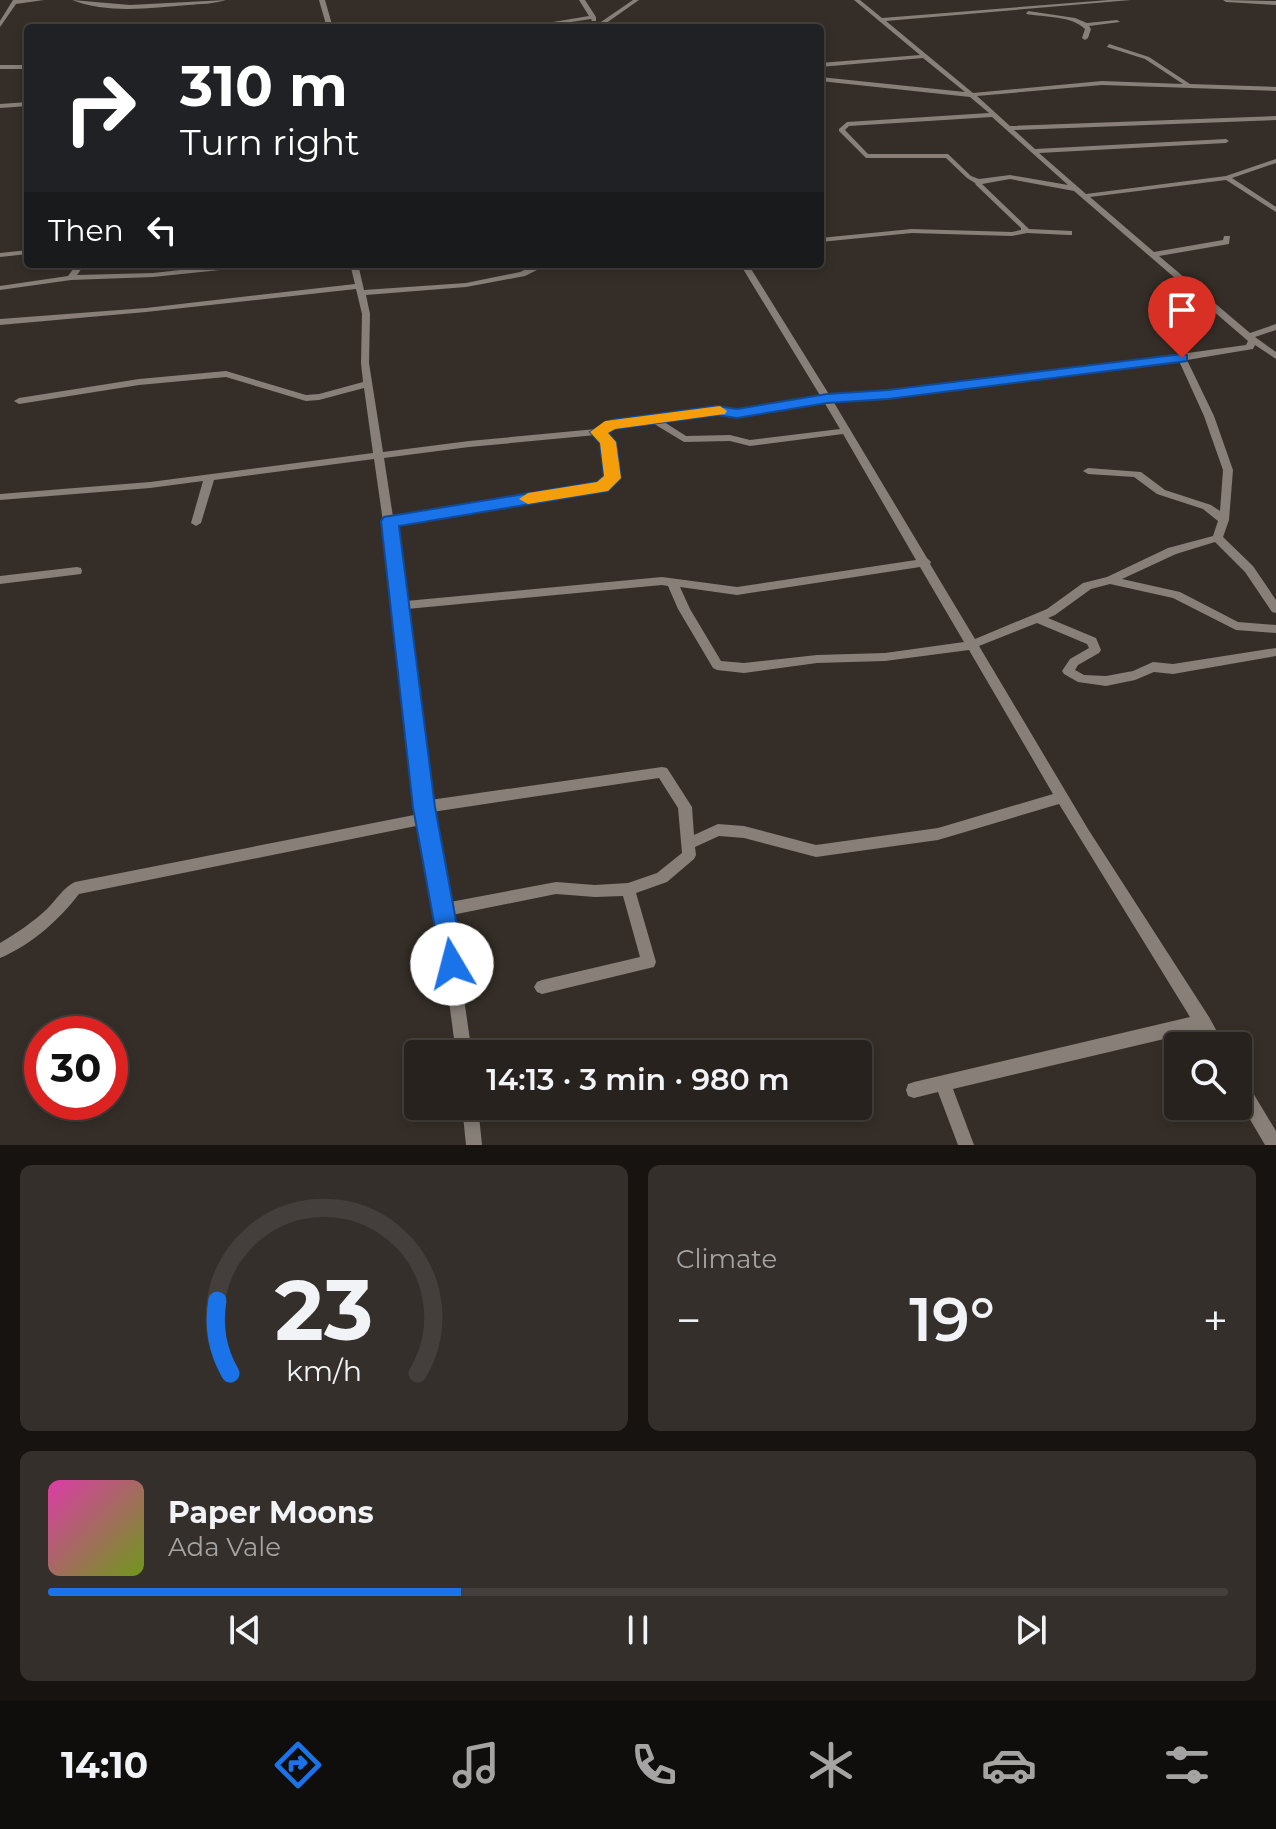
<!DOCTYPE html>
<html lang="en">
<head>
<meta charset="utf-8">
<style>
	:root { --surface:#28221e; --page:#342f2b; --text:#f1f3f6; --muted:#a5a4a4; --line:#443f3c; --accent:#1a73e8 }
	body { margin:0; font-family:Montserrat,sans-serif; background:var(--page); color:var(--text); height:100vh; display:flex; flex-direction:column; font-size:30px; white-space:nowrap }
	* { box-sizing:border-box; margin:0 }
	p { font-size:26px; color:var(--muted) }
	.icon { flex:none; width:44px; height:44px; fill:none; stroke:currentColor; stroke-width:2; stroke-linecap:round; stroke-linejoin:round }
	.map { position:relative; height:1145px; overflow:hidden }
	.details { display:flex; flex-direction:column; gap:20px; padding:20px; background:#161310; flex:1 }
	.details>* { flex:none }
	.top-card { position:absolute; left:24px; top:24px; width:800px; height:244px; border-radius:8px; box-shadow:0 4px 12px #0003,0 0 0 2px var(--line); background:#202124; color:#fff; overflow:hidden }
	.buttons { position:absolute; left:1164px; top:1032px; display:grid; gap:16px }
	.buttons a { display:grid; place-items:center; width:88px; height:88px; border-radius:8px; background:var(--surface); box-shadow:0 4px 12px #0003,0 0 0 2px var(--line); font-size:40px }
	.speed { position:absolute; left:24px; top:1016px; display:flex; gap:16px; font-size:40px; font-weight:700; text-align:center }
	.speed>* { display:grid; place-content:center; width:104px; height:104px; border-radius:50%; background:var(--surface); box-shadow:0 4px 12px #0003,0 0 0 2px var(--line); line-height:1 }
	.speed .limit { border:12px solid #d22; background:#fff; color:#111 }
	.pin { position:absolute; display:grid; place-items:center; width:68px; height:68px; color:#fff; margin:-82px -34px; border-radius:50% 50% 50% 0; rotate:-45deg; box-shadow:0 0 8px #0007 }
	.pin .icon { rotate:45deg }
	.me { position:absolute; width:88px; margin:-44px; rotate:352deg; stroke-linejoin:round; filter:drop-shadow(0 0 6px #0008) }
	.turn { display:flex; align-items:center; gap:28px; height:168px; padding:0 24px; font-size:36px }
	.turn .icon { width:104px; height:104px; stroke-width:2.5 }
	.turn b { display:block; font-size:56px; line-height:68px }
	.then { display:flex; align-items:center; height:76px; padding:0 24px; background:#0003; gap:16px; font-size:30px }
	.big { font-size:60px; font-weight:600; line-height:1.1 }
	.details .widget { flex:1; display:flex; flex-direction:column; justify-content:center; gap:12px; min-width:0; padding:0 28px; border-radius:12px; background:var(--page) }
	.details .dial { align-items:center; gap:0 }
	.dial svg { height:208px; overflow:visible; fill:none; stroke:var(--line); stroke-width:7; stroke-linecap:round; text-anchor:middle }
	.dial text { fill:var(--text); stroke:none }
	.song { display:flex; align-items:center; gap:24px }
	.cover { width:96px; height:96px; border-radius:12px; background:linear-gradient(135deg,hsl(320 70% 55%),hsl(80 70% 35%)) }
	.played { height:8px; border-radius:4px; background:linear-gradient(90deg,var(--accent) 35%,var(--line) 35%) }
	.keys { display:flex; justify-content:space-around; direction:ltr }
	.heat { display:flex; justify-content:space-between; align-items:center; font-size:44px; direction:ltr }
	.details .tiles { flex:1; display:grid; gap:20px; grid-template-columns:1fr 1fr }
	.widget:last-child { grid-column:span 2 }
	.trip { position:absolute; left:404px; top:1040px; width:468px; height:80px; border-radius:8px; background:var(--surface); box-shadow:0 4px 12px #0003,0 0 0 2px var(--line); font-weight:600; line-height:80px; text-align:center }
	.menu { display:flex; height:128px; justify-content:space-around; align-items:center; background:#100e0c; color:var(--muted) }
	.menu .icon { width:56px; height:56px }
	.menu .on { color:var(--accent) }
	.menu b { font-size:36px; color:var(--text) }
	.map>svg:first-child { display:block }
	.lines { fill:none; stroke-linecap:round; stroke-linejoin:round }
	.minor { fill:#877f78; fill-rule:evenodd }
	.route { fill:#1a73e8; stroke:#114b97; stroke-width:2 }
	.slow { fill:#f59e0b }
</style>
</head>
<body>
<div class="map">
<svg width="1276" height="1145" viewBox="0 0 1276 1145">
	<rect width="100%" height="100%" fill="#352e28"/>
	<g class="lines">
		<path class="minor" d="M 13,0 L 44,0 L 16,4 L 0,27 L 0,21 Z
			M 72,0 L 130,5 L 226,0 C 214,4 200,4 188,5 C 151,8 107,14 72,0 Z
			M 319,0 L 325,0 L 333,28 L 327,28 Z
			M 579,0 L 585,0 L 596,17 L 596,21 L 592,21 L 591,19 L 531,28 L 517,28 L 589,16 Z
			M 633,0 L 639,0 L 602,26 L 598,26 L 598,24 Z
			M 854,0 L 860,0 L 882,18 L 1109,0 L 1131,0 L 886,21 L 973,93 L 1102,81 L 1183,84 L 1145,59 L 1107,47 L 1109,44 L 1149,57 L 1190,84 L 1276,87 L 1276,91 L 1102,85 L 977,96 L 1010,126 L 1276,116 L 1276,120 L 1014,130 L 1035,149 L 1226,139 L 1229,141 L 1226,143 L 1039,153 L 1086,194 L 1226,176 L 1276,159 L 1276,163 L 1232,178 L 1276,207 L 1276,212 L 1226,180 L 1090,197 L 1154,252 L 1223,240 L 1224,236 L 1230,236 L 1229,244 L 1159,256 L 1250,333 L 1276,324 L 1276,330 L 1255,337 L 1276,352 L 1276,359 L 1255,345 L 1253,349 L 1187,360 L 1214,416 L 1233,470 L 1229,520 L 1223,537 L 1253,566 L 1276,600 L 1276,613 L 1272,612 L 1245,572 L 1215,542 L 1176,554 L 1122,579 L 1180,592 L 1238,622 L 1276,625 L 1276,633 L 1236,630 L 1173,598 L 1110,584 L 1091,589 L 1055,615 L 1048,618 L 1096,638 L 1101,650 L 1099,653 L 1078,665 L 1075,670 L 1084,675 L 1106,676 L 1133,671 L 1153,662 L 1173,664 L 1276,648 L 1276,656 L 1173,674 L 1154,672 L 1135,680 L 1106,686 L 1078,682 L 1064,674 L 1062,671 L 1070,659 L 1089,648 L 1087,644 L 1037,623 L 979,646 L 1088,829 L 1209,1017 L 1225,1046 L 1208,1046 L 1198,1031 L 953,1089 L 974,1145 L 958,1145 L 938,1092 L 914,1098 L 908,1096 L 906,1090 L 908,1084 L 914,1082 L 1190,1017 L 1059,804 L 938,840 L 816,857 L 744,838 L 719,836 L 695,847 L 696,855 L 694,859 L 667,882 L 636,893 L 656,962 L 654,967 L 542,994 L 537,992 L 534,987 L 537,982 L 542,980 L 640,957 L 623,896 L 595,897 L 556,894 L 452,915 L 472,1054 L 456,1054 L 437,910 L 421,825 L 79,894 C 59,920 31,945 0,958 L 0,943 C 17,933 33,922 47,909 C 56,900 64,887 75,882 L 419,814 L 398,626 L 374,459 L 214,480 L 201,523 L 196,526 L 191,523 L 203,481 L 150,488 L 0,500 L 0,494 L 150,482 L 373,453 L 364,388 L 319,400 L 306,401 L 226,377 L 139,385 L 19,404 L 14,401 L 19,398 L 139,379 L 226,371 L 306,395 L 319,394 L 363,382 L 361,363 L 362,314 L 356,289 L 146,312 L 0,325 L 0,319 L 146,308 L 355,284 L 350,264 L 358,264 L 364,290 L 466,283 L 520,272 L 538,264 L 581,264 L 577,266 L 543,267 L 525,276 L 466,287 L 366,295 L 370,314 L 369,363 L 383,452 L 469,441 L 596,429 L 611,421 L 717,407 L 737,411 L 821,397 L 740,264 L 748,264 L 830,396 L 1034,374 L 1246,345 L 1248,341 L 1074,191 L 1010,179 L 982,184 L 1029,229 L 1072,231 L 1072,235 L 1069,235 L 1027,233 L 1012,236 L 912,233 L 820,242 L 820,238 L 912,229 L 1012,232 L 1021,230 L 1021,228 L 976,185 L 975,183 L 967,178 L 946,158 L 866,158 L 839,131 L 839,129 L 847,122 L 989,113 L 970,97 L 820,81 L 820,77 L 965,92 L 923,58 L 820,67 L 820,63 L 920,55 ZM 992,117 L 1068,185 L 1010,175 L 979,179 L 971,176 L 948,154 L 868,154 L 845,130 L 849,126 ZM 1179,361 L 1204,416 L 1223,470 L 1220,511 L 1211,505 L 1165,490 L 1141,472 L 1088,468 L 1083,471 L 1088,474 L 1134,477 L 1157,494 L 1203,509 L 1218,521 L 1213,536 L 1168,548 L 1107,577 L 1083,583 L 1047,609 L 975,639 L 930,564 L 931,562 L 927,558 L 833,401 L 1034,380 ZM 824,402 L 840,429 L 750,440 L 730,435 L 686,436 L 661,420 L 717,413 L 737,417 ZM 651,422 L 684,442 L 730,441 L 750,446 L 843,434 L 916,560 L 737,587 L 662,577 L 406,601 L 394,524 L 606,489 L 617,478 L 613,442 L 604,432 L 614,427 ZM 596,435 L 603,443 L 607,477 L 599,484 L 393,517 L 384,458 L 469,447 ZM 920,567 L 964,642 L 885,653 L 817,655 L 744,663 L 721,661 L 690,609 L 680,587 L 737,595 ZM 662,585 L 668,586 L 678,609 L 713,668 L 717,670 L 744,673 L 817,663 L 885,661 L 969,650 L 1053,794 L 938,828 L 816,845 L 744,826 L 718,824 L 694,835 L 692,807 L 667,768 L 662,767 L 430,800 L 407,609 ZM 659,778 L 678,808 L 682,853 L 657,873 L 628,883 L 595,885 L 556,882 L 450,902 L 432,812 Z
			M 1223,0 L 1276,1 L 1276,5 L 1226,2 Z
			M 1028,11 L 1075,18 L 1087,23 L 1117,20 L 1120,22 L 1089,26 L 1091,29 L 1088,38 L 1085,40 L 1082,38 L 1085,29 C 1072,16 1045,17 1026,14 Z
			M 0,65 L 28,65 L 28,69 L 0,69 Z
			M 28,102 L 28,106 L 0,108 L 0,104 Z
			M 28,250 L 28,254 L 0,257 L 0,253 Z
			M 77,264 L 85,264 L 77,275 L 153,273 L 235,264 L 262,264 L 258,266 L 153,277 L 71,280 L 0,290 L 0,286 L 68,276 Z
			M 77,567 L 81,568 L 82,571 L 81,574 L 0,584 L 0,576 Z
			M 1238,1076 L 1244,1078 L 1276,1131 L 1276,1145 L 1265,1145 L 1238,1099 Z
			M 462,1106 L 478,1106 L 482,1145 L 466,1145 Z"/>
	</g>
	<path class="route" d="M 1182,354 L 1187,355 L 1187,361 L 888,399 L 827,403 L 737,418 L 717,415 L 615,429 L 608,433 L 616,442 L 621,478 L 608,491 L 399,526 L 435,807 L 464,964 L 461,972 L 452,976 L 443,972 L 413,807 L 381,521 L 384,517 L 597,482 L 604,476 L 600,443 L 590,432 L 611,420 L 717,406 L 737,409 L 827,394 L 888,390 Z"/>
	<path class="slow" d="M 720,406 L 727,411 L 725,414 L 615,429 L 608,433 L 616,442 L 621,478 L 608,491 L 528,504 L 519,499 L 528,493 L 597,482 L 604,476 L 600,443 L 590,432 L 605,421 Z"/>
</svg>
<div class="buttons">
<a><svg class="icon" aria-label="search" viewBox="0 0 24 24"><circle cx="10" cy="10" r="6"/><path d="M15 15l6 6"/></svg></a>
</div>
<div class="speed"><div class="limit">30</div></div>
<div class="pin" style="left:1182px;top:358px;background:#d93025"><svg class="icon" aria-label="arrive" viewBox="0 0 24 24"><path d="M6 21V4h12l-3 4 3 4H6"/></svg></div>
<svg class="me" style="left:452px;top:964px" viewBox="-20 -20 40 40"><circle r="19" fill="#fff"/><path d="M0-13L10 11 0 6-10 11z" fill="#1a73e8"/></svg>
<div class="trip">14:13 · 3 min · 980 m</div>
<div class="top-card">
<div class="turn"><svg class="icon" aria-label="right" viewBox="0 0 24 24"><path d="M7 20v-9h11M14 6l5 5-5 5"/></svg><div><b>310 m</b>Turn right</div></div>
<div class="then">Then<svg class="icon" aria-label="left" viewBox="0 0 24 24"><path d="M17 20v-9H6M10 6l-5 5 5 5"/></svg></div>
</div>
</div>
<section class="details">
<div class="tiles">
<div class="widget dial"><svg viewBox="0 0 100 80">
<path d="M14 69A42 42 0 1 1 86 69"/>
<path d="M14 69A42 42 0 0 1 9 41" stroke="#1a73e8"/>
<text x="50" y="56" font-size="32" font-weight="700">23</text>
<text x="50" y="72" font-size="11">km/h</text>
</svg></div>
<div class="widget"><p>Climate</p>
<div class="heat"><a>−</a><b class="big">19°</b><a>+</a></div>
</div>
<div class="widget">
<div class="song"><i class="cover"></i><div><b>Paper Moons</b><p>Ada Vale</p></div></div>
<div class="played"></div>
<div class="keys"><svg class="icon" aria-label="previous" viewBox="0 0 24 24"><path d="M18 5L8 12l10 7zM5 5v14"/></svg><svg class="icon" aria-label="pause" viewBox="0 0 24 24"><path d="M8 5v14M16 5v14"/></svg><svg class="icon" aria-label="next" viewBox="0 0 24 24"><path d="M6 5l10 7-10 7zM19 5v14"/></svg></div>
</div>
</div>
</section>
<nav class="menu">
<b>14:10</b>
<svg class="icon on" aria-label="directions" viewBox="0 0 24 24"><path d="M12 3l9 9-9 9-9-9zM9 14v-3h6M13 9l2 2-2 2"/></svg>
<svg class="icon" aria-label="music" viewBox="0 0 24 24"><path d="M9 18V5l10-2v13"/><circle cx="6" cy="18" r="3"/><circle cx="16" cy="16" r="3"/></svg>
<svg class="icon" aria-label="phone" viewBox="0 0 24 24"><path d="M5 4h4l2 5-3 2q2 4 5 5l2-3 5 2v4C11 20 4 13 5 4z"/></svg>
<svg class="icon" aria-label="climate" viewBox="0 0 24 24"><path d="M12 3v18M4 7l16 10M4 17L20 7"/></svg>
<svg class="icon" aria-label="car" viewBox="0 0 24 24"><path d="M5 17H2v-5l4-1 3-4h7l3 4 3 1v5h-3M9 17h6M6 11h13"/><circle cx="7" cy="17" r="2"/><circle cx="17" cy="17" r="2"/></svg>
<svg class="icon" aria-label="filters" viewBox="0 0 24 24"><path d="M4 7h16M4 17h16"/><circle cx="9" cy="7" r="2"/><circle cx="15" cy="17" r="2"/></svg>
</nav>
</body>
</html>
